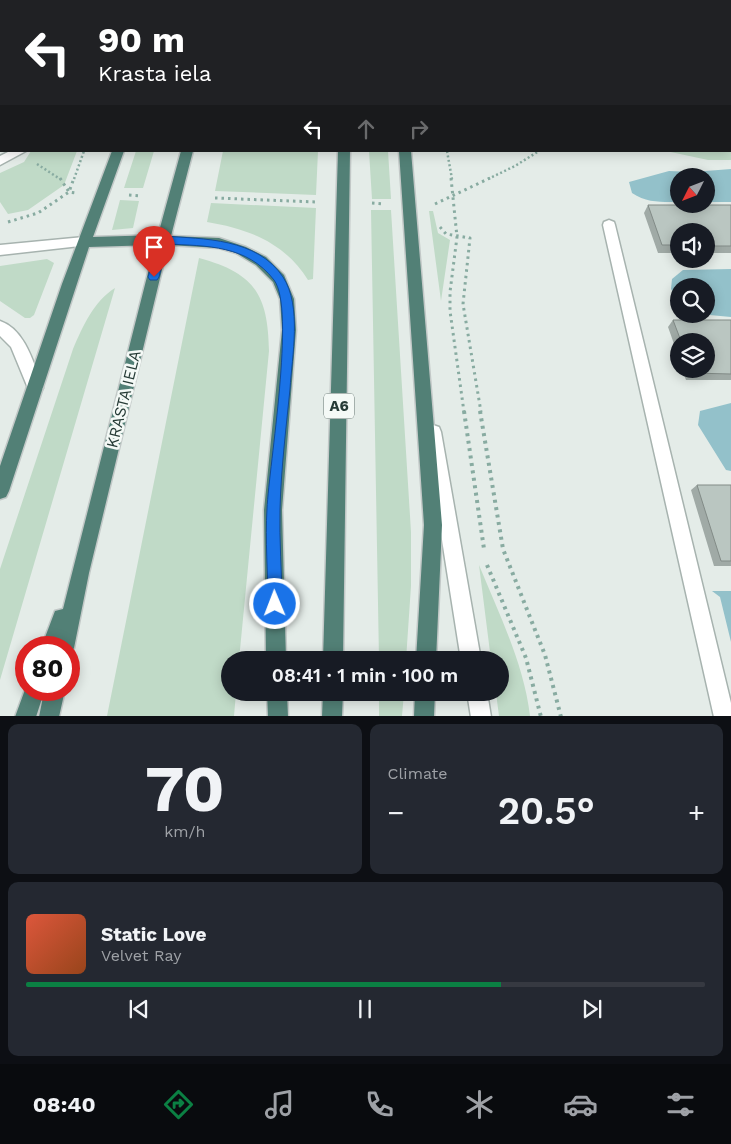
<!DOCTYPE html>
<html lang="en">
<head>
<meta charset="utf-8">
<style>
	:root { --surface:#171b24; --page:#242831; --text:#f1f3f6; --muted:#9ea1a6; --line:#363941; --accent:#0b8043 }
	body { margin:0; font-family:"Work Sans",sans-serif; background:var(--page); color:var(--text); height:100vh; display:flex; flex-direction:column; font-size:19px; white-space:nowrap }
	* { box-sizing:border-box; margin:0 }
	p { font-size:16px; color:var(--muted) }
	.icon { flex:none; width:28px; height:28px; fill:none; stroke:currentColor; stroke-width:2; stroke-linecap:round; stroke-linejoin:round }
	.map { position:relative; height:716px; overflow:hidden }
	.sheet { display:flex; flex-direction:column; gap:8px; padding:8px; background:#0d0f14; flex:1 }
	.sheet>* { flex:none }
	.top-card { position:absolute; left:0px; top:0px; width:731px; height:152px; box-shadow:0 2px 12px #0003; background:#202124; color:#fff; overflow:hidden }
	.needle { width:32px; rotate:228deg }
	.buttons { position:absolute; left:670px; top:168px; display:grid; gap:10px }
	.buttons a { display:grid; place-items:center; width:45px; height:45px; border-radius:50%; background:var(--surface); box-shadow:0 2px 12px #0003; font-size:25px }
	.speed { position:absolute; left:15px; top:636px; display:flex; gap:10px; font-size:25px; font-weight:700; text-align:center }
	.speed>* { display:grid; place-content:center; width:65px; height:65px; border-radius:50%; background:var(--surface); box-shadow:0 2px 12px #0003; line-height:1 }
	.speed .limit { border:8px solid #d22; background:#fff; color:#111 }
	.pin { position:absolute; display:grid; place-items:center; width:42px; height:42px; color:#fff; margin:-51px -21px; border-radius:50% 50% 50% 0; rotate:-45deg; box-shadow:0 0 5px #0007 }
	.pin .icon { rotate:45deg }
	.me { position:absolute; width:55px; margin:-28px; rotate:359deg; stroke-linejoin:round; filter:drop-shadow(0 0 4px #0008) }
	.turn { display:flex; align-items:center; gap:18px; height:105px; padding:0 15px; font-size:22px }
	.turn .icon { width:65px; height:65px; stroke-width:2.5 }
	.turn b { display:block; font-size:35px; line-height:42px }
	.lanes { display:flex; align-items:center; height:48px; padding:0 15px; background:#0003; justify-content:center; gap:25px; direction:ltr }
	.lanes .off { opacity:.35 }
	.big { font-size:38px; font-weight:600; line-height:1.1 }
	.sheet .widget { flex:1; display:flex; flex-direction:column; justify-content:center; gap:8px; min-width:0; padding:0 18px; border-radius:10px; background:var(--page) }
	.sheet .dial { align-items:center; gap:0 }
	.dial b { font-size:65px; line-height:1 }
	.song { display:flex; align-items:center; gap:15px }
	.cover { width:60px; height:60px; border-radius:8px; background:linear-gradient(135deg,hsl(10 70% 55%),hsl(20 70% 35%)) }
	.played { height:5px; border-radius:2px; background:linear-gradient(90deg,var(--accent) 70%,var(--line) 70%) }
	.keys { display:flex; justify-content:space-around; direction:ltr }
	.heat { display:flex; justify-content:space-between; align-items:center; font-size:28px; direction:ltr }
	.sheet .tiles { flex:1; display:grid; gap:8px; grid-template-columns:1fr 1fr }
	.widget:last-child { grid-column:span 2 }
	.trip { position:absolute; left:221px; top:651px; width:288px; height:50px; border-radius:25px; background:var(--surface); box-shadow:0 2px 12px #0003; font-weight:600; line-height:50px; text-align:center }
	.dock { display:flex; height:80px; justify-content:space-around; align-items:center; background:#090b0e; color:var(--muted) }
	.dock .icon { width:35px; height:35px }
	.dock .current { color:var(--accent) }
	.dock b { font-size:22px; color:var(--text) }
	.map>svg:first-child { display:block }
	.green { fill:#c0dac7 }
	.water { fill:#93c1ca }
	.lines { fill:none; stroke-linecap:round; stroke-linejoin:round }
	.service-casing { stroke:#a7b3af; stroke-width:3 }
	.minor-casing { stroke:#a7b3af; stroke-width:3 }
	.trunk-casing { stroke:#c2c8c7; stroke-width:3 }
	.path-far2 { stroke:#88aba1; stroke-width:2.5; stroke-dasharray:2 2.5; stroke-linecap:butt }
	.path-far1 { stroke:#88aba1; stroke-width:3; stroke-dasharray:2.5 4; stroke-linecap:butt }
	.path { stroke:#88aba1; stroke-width:4; stroke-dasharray:3 4.5; stroke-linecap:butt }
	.service { fill:#fff; fill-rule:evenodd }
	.minor { fill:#fff; fill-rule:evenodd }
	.trunk { fill:#528076; fill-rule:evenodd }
	.wall { fill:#a0aaa6 }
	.building { fill:#bac6c1; stroke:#828b87 }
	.route { fill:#1a73e8; stroke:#114b97 }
	.labels { text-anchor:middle; stroke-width:5; stroke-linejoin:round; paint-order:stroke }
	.shield { fill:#f4f9f6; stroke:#647470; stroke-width:1 }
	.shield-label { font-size:15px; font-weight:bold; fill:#263b36 }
	.street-label { font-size:16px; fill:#263b36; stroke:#f4f9f6 }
</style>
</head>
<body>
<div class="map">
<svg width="731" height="717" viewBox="0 0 731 717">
	<rect width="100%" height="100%" fill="#e4ece8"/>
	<path class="green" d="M 730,50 L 731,160 L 708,160 L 666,151 L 730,151 Z
		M 31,151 L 77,151 L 64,185 L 28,210 L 8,214 L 0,202 L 0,173 L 24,162 Z
		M 136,151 L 154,151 L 143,188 L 124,188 Z
		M 223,151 L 318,151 L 316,195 L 215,191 Z
		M 369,151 L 388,151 L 391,199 L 372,199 Z
		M 120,200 L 139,201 L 133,228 L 112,230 Z
		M 211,203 L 316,208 L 313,279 L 308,280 C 285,243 249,229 207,222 Z
		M 371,210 L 391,210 L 411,532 L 411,586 L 406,660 L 379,660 Z
		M 429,211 L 433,211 L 438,233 L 450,240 L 441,301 Z
		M 199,258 C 255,273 268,295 269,351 L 239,660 L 230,660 L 230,692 L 236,693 L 234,716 L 107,716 Z
		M 47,259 L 54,263 L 34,315 L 30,318 L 25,318 L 0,301 L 0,266 Z
		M 115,288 L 0,680 L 0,569 L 73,349 C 83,326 94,301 115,288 Z
		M 479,565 C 499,614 524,664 530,716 L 499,716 L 496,693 L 500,692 L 500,660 L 491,660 Z
		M 379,693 L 404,693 L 402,716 L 379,716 Z"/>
	<path class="water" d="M 731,169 L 731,202 L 706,202 L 706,176 L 679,176 L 679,202 C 661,202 647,203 632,193 L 629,182 L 669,171 L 693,172 Z
		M 731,269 L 731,317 L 699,314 L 706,314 L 706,286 L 679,286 L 679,301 L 671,289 L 672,279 L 683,270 Z
		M 731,403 L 731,471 L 726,470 L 698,425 L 700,411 Z
		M 712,591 L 731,591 L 731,642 L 720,597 Z"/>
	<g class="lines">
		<g class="service-casing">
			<path id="service" d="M 550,0 L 560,0 L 561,1 L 551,1 Z
				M 0,30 L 1,30 L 1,36 L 0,36 Z
				M 10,151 L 26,151 L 0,165 L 0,156 Z
				M 609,220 L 614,222 L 615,225 L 731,703 L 731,717 L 714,717 L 603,225 L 604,222 Z
				M 433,425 L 439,427 L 441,432 L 481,660 L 461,660 L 425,432 L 427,427 Z
				M 467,692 L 487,692 L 491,717 L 471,717 Z"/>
		</g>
		<g class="minor-casing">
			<path id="minor" d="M 84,237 L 89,239 L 91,242 L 89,245 L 0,255 L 0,245 Z
				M 0,321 C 26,330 34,365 43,388 L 40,393 L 35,395 L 30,393 L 11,347 L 0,336 Z"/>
		</g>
		<g class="trunk-casing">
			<path id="trunk" d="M 166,0 L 176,0 L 176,1 L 167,1 Z
				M 219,0 L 229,0 L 229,1 L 220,1 Z
				M 335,0 L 345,0 L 346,1 L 336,1 Z
				M 386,0 L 396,0 L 396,1 L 387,1 Z
				M 112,151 L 124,151 L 93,237 L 158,235 L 181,151 L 193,151 L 171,236 L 219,238 L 246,247 L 266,257 L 284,275 L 294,299 L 296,330 L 282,510 L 286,660 L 266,660 L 264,510 L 282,330 L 280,299 L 273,282 L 256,265 L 236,253 L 219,248 L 168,245 L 89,573 L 74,648 L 69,656 L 69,648 L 41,648 L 55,611 L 63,609 L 155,245 L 89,247 L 9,491 L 6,497 L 0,499 L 0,466 L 62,284 Z
				M 338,151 L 350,151 L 343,660 L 323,660 Z
				M 399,151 L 411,151 L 442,525 L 436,660 L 416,660 L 424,525 Z
				M 26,687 L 26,690 L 65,690 L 59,717 L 39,717 L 44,692 L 36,717 L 15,717 Z
				M 267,692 L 287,692 L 288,717 L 268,717 Z
				M 323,692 L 343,692 L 342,717 L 322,717 Z
				M 415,692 L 435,692 L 434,717 L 414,717 Z"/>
		</g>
		<path class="path-far2" d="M 0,130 L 1,126
			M 447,151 L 452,179
			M 37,164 L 60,179
			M 74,179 L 84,151
			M 488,179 L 515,166 L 539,151"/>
		<path class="path-far1" d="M 60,178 L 69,192 L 76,193
			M 451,178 L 457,237 L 450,292 L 450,311 L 464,412
			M 129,195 L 141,196
			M 215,198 L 316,202
			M 372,203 L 384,204
			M 435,204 L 490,178
			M 8,222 L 38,213 L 69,192 L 74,178
			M 440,227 L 446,234 L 470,238 L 463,304 L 481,412"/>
		<path class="path" d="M 464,411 L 484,549
			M 480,411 L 503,549 L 545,655 L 561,717
			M 487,565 L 526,658 L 541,717"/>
		<use href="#service" class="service"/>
		<use href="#minor" class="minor"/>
		<use href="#trunk" class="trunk"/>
	</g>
	<path class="wall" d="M 648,205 L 731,205 L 731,253 L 706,253 L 706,231 L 679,231 L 679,253 L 658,253 L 644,213 Z
		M 673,320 L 731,320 L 731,380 L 686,380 L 682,369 L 706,369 L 706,341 L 679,341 L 679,358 L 668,327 Z
		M 697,485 L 731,485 L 731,566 L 714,566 L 691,490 Z"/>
	<path class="building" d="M 648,205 L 731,205 L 731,246 L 706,246 L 706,231 L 679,231 L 679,245 L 662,245 Z
		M 673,320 L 731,320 L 731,374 L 692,373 L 690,369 L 706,369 L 706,341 L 681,341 Z
		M 697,485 L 731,485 L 731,561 L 721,561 Z"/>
	<path class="route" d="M 163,236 C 204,239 257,238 283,277 C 302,306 292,356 290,389 C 286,429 281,469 280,509 C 279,540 282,572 282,604 L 280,609 L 275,611 L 270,609 L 268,604 C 268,572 265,540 267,509 C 269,465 296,309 274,280 C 247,245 207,246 167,244 L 159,277 L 157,280 L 150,280 L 148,277 L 158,240 Z"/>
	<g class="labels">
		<rect class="shield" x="324" y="393.5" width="30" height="25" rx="4"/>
		<g class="shield-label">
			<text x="339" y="411">A6</text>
		</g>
		<g class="street-label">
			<text transform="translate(123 399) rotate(-76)" y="6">KRASTA IELA</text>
		</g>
	</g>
</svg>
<div class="buttons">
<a><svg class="needle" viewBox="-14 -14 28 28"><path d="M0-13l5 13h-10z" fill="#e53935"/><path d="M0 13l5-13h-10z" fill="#9ea1a6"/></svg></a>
<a><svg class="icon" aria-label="sound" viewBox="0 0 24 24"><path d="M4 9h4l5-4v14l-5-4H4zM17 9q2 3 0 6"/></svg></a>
<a><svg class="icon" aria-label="search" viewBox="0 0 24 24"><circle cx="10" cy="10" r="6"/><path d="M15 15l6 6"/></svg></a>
<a><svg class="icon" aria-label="layers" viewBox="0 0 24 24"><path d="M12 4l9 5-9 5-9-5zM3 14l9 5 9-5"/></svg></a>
</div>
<div class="speed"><div class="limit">80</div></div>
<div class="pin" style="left:154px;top:277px;background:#d93025"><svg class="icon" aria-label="arrive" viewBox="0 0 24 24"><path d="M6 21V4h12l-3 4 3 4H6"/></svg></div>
<svg class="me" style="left:275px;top:604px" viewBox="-20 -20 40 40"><circle r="17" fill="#1a73e8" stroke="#fff" stroke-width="3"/><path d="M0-11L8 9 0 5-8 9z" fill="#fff"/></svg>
<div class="trip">08:41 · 1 min · 100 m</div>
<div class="top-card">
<div class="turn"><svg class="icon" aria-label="left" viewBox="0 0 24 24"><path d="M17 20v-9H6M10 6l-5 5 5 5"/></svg><div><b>90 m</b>Krasta iela</div></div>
<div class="lanes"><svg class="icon" aria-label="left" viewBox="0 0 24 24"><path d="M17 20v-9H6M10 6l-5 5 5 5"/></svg><svg class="icon off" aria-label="ahead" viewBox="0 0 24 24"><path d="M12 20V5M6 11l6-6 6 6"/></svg><svg class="icon off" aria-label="right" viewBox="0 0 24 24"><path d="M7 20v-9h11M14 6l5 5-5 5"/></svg></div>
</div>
</div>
<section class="sheet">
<div class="tiles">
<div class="widget dial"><b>70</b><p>km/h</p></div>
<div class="widget"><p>Climate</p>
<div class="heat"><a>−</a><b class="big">20.5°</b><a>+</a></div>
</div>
<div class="widget">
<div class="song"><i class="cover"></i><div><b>Static Love</b><p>Velvet Ray</p></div></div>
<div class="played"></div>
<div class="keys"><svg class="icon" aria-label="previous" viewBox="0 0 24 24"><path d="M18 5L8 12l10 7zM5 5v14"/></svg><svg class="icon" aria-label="pause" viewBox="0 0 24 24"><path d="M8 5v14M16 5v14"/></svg><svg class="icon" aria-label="next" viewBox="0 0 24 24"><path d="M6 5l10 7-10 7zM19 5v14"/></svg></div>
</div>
</div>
</section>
<nav class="dock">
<b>08:40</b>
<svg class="icon current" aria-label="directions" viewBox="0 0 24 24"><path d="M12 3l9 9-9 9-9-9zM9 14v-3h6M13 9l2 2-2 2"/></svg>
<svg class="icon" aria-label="music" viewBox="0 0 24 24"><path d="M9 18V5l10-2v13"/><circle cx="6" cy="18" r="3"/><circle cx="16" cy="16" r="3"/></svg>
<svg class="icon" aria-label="phone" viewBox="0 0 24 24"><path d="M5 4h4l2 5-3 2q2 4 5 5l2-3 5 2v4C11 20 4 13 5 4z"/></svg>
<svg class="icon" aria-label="climate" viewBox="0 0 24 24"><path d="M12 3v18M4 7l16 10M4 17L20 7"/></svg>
<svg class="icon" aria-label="car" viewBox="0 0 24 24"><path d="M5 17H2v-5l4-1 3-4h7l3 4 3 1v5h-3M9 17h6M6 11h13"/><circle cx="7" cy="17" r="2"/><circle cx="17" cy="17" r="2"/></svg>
<svg class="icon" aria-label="filters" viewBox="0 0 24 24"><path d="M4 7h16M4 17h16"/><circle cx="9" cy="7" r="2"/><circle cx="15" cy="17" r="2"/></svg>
</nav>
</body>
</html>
